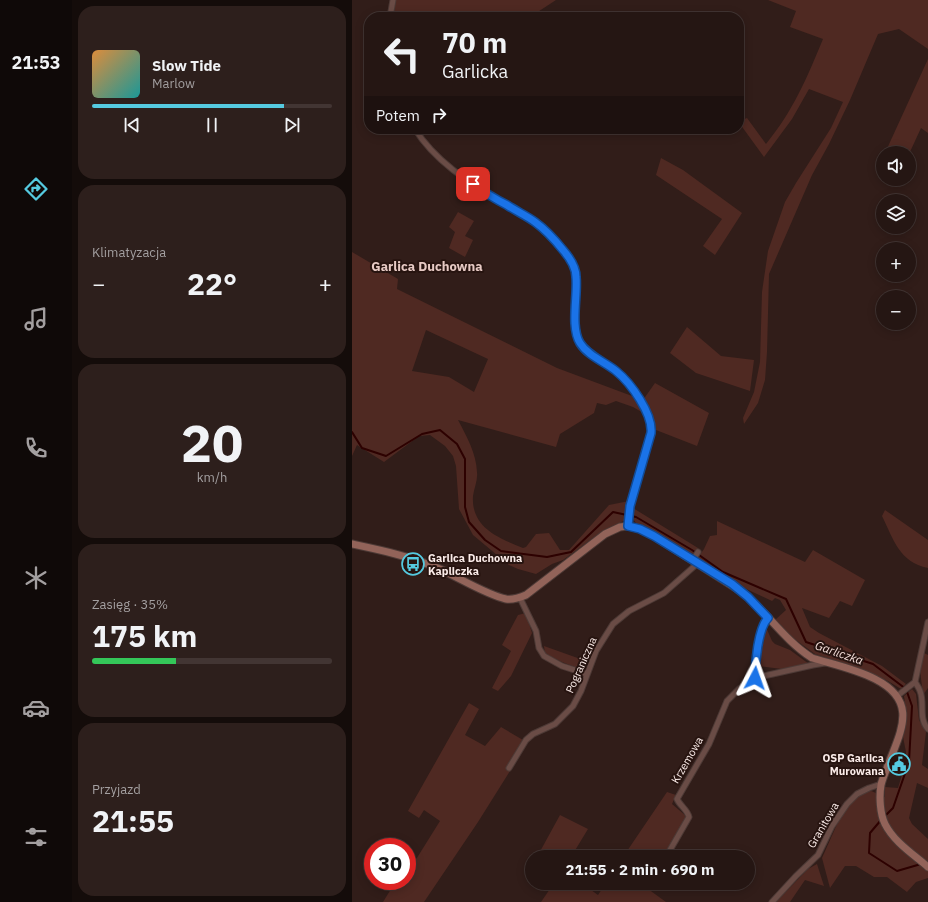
<!DOCTYPE html>
<html lang="pl">
<head>
<meta charset="utf-8">
<style>
	:root { --surface:#251613; --page:#2d1f1c; --text:#f1f3f6; --muted:#a39fa0; --line:#423533; --accent:#55cae0 }
	body { margin:0; font-family:"IBM Plex Sans",sans-serif; background:var(--page); color:var(--text); height:100vh; display:flex; flex-direction:column; font-size:15px; white-space:nowrap }
	* { box-sizing:border-box; margin:0 }
	p { font-size:13px; color:var(--muted) }
	.icon { flex:none; width:22px; height:22px; fill:none; stroke:currentColor; stroke-width:2; stroke-linecap:round; stroke-linejoin:round }
	.map { position:relative; flex:1; overflow:hidden }
	.panel { display:flex; flex-direction:column; gap:6px; padding:6px; background:#140c0a; width:280px }
	.panel>* { flex:none }
	.hud { position:absolute; left:12px; top:12px; width:380px; height:122px; border-radius:16px; box-shadow:0 2px 10px #0003,0 0 0 1px var(--line); background:#251613; color:var(--text); overflow:hidden }
	.controls { position:absolute; left:524px; top:146px; display:grid; gap:8px }
	.controls a { display:grid; place-items:center; width:40px; height:40px; border-radius:50%; background:var(--surface); box-shadow:0 2px 10px #0003,0 0 0 1px var(--line); font-size:20px }
	.speed { position:absolute; left:12px; top:838px; display:flex; gap:8px; font-size:20px; font-weight:700; text-align:center }
	.speed>* { display:grid; place-content:center; width:52px; height:52px; border-radius:50%; background:var(--surface); box-shadow:0 2px 10px #0003,0 0 0 1px var(--line); line-height:1 }
	.speed .limit { border:6px solid #d22; background:#fff; color:#111 }
	.pin { position:absolute; display:grid; place-items:center; width:34px; height:34px; color:#fff; margin:-17px; border-radius:8px; box-shadow:0 2px 6px #0006 }
	.me { position:absolute; width:44px; margin:-22px; rotate:4deg; stroke-linejoin:round; filter:drop-shadow(0 0 3px #0008) }
	.turn { display:flex; align-items:center; gap:14px; height:84px; padding:0 12px; font-size:18px }
	.turn .icon { width:52px; height:52px; stroke-width:2.5 }
	.turn b { display:block; font-size:28px; line-height:34px }
	.then { display:flex; align-items:center; height:38px; padding:0 12px; background:#0003; gap:8px; font-size:15px }
	.big { font-size:30px; font-weight:700; line-height:1.1 }
	.panel .card { flex:1; display:flex; flex-direction:column; justify-content:center; gap:6px; min-width:0; padding:0 14px; border-radius:16px; background:var(--page) }
	.panel .dial { align-items:center; gap:0 }
	.dial b { font-size:52px; line-height:1 }
	.song { display:flex; align-items:center; gap:12px }
	.cover { width:48px; height:48px; border-radius:6px; background:linear-gradient(135deg,hsl(30 70% 55%),hsl(180 70% 35%)) }
	.played { height:4px; border-radius:2px; background:linear-gradient(90deg,var(--accent) 80%,var(--line) 80%) }
	.keys { display:flex; justify-content:space-around; direction:ltr }
	.heat { display:flex; justify-content:space-between; align-items:center; font-size:22px; direction:ltr }
	.charge { height:6px; border-radius:3px; background:linear-gradient(90deg,#34c759 35%,var(--line) 0) }
	.trip { position:absolute; left:173px; top:850px; width:230px; height:40px; border-radius:20px; background:var(--surface); box-shadow:0 2px 10px #0003,0 0 0 1px var(--line); font-weight:700; line-height:40px; text-align:center }
	main { display:flex; flex:1; min-height:0 }
	.dock { display:flex; flex-direction:column; width:72px; justify-content:space-around; align-items:center; background:#0f0908; color:var(--muted) }
	.dock .icon { width:28px; height:28px }
	.dock .active { color:var(--accent) }
	.dock b { font-size:18px; color:var(--text) }
	.map>svg:first-child { display:block }
	.green { fill:#4f2922; fill-rule:evenodd }
	.lines { fill:none; stroke-linecap:round; stroke-linejoin:round }
	.stream { stroke:#2d0100; stroke-width:2 }
	.street-casing { stroke:#4d3a36; stroke-width:7 }
	.secondary-casing { stroke:#4d3a36; stroke-width:9 }
	.street { stroke:#6a4c46; stroke-width:5 }
	.secondary { stroke:#926359; stroke-width:7 }
	.route-casing { stroke:#114b97; stroke-width:10 }
	.route { stroke:#1a73e8; stroke-width:7 }
	.labels { text-anchor:middle; stroke-width:4; stroke-linejoin:round; paint-order:stroke }
	.poi-label { font-size:11px; font-weight:bold; fill:#fbece9; stroke:#271410; text-anchor:start }
	.street-label { font-size:11px; fill:#fbece9; stroke:#271410 }
	.water-label { font-size:12px; font-style:italic; fill:#f0dbd6; stroke:#271410 }
	.quarter-label { font-size:13px; font-weight:bold; fill:#e7cac4; stroke:#271410 }
</style>
</head>
<body>
<main>
<nav class="dock">
<b>21:53</b>
<svg class="icon active" aria-label="directions" viewBox="0 0 24 24"><path d="M12 3l9 9-9 9-9-9zM9 14v-3h6M13 9l2 2-2 2"/></svg>
<svg class="icon" aria-label="music" viewBox="0 0 24 24"><path d="M9 18V5l10-2v13"/><circle cx="6" cy="18" r="3"/><circle cx="16" cy="16" r="3"/></svg>
<svg class="icon" aria-label="phone" viewBox="0 0 24 24"><path d="M5 4h4l2 5-3 2q2 4 5 5l2-3 5 2v4C11 20 4 13 5 4z"/></svg>
<svg class="icon" aria-label="climate" viewBox="0 0 24 24"><path d="M12 3v18M4 7l16 10M4 17L20 7"/></svg>
<svg class="icon" aria-label="car" viewBox="0 0 24 24"><path d="M5 17H2v-5l4-1 3-4h7l3 4 3 1v5h-3M9 17h6M6 11h13"/><circle cx="7" cy="17" r="2"/><circle cx="17" cy="17" r="2"/></svg>
<svg class="icon" aria-label="filters" viewBox="0 0 24 24"><path d="M4 7h16M4 17h16"/><circle cx="9" cy="7" r="2"/><circle cx="15" cy="17" r="2"/></svg>
</nav>
<section class="panel">
<div class="card">
<div class="song"><i class="cover"></i><div><b>Slow Tide</b><p>Marlow</p></div></div>
<div class="played"></div>
<div class="keys"><svg class="icon" aria-label="previous" viewBox="0 0 24 24"><path d="M18 5L8 12l10 7zM5 5v14"/></svg><svg class="icon" aria-label="pause" viewBox="0 0 24 24"><path d="M8 5v14M16 5v14"/></svg><svg class="icon" aria-label="next" viewBox="0 0 24 24"><path d="M6 5l10 7-10 7zM19 5v14"/></svg></div>
</div>
<div class="card"><p>Klimatyzacja</p>
<div class="heat"><a>−</a><b class="big">22°</b><a>+</a></div>
</div>
<div class="card dial"><b>20</b><p>km/h</p></div>
<div class="card"><p>Zasięg · 35%</p><b class="big">175 km</b><div class="charge"></div></div>
<div class="card"><p>Przyjazd</p><b class="big">21:55</b></div>
</section>
<div class="map">
<svg width="576" height="902" viewBox="0 0 576 902">
	<rect width="100%" height="100%" fill="#311d19"/>
	<path class="green" d="M 44,0 L 204,0 L 178,17 L 41,17 Z
		M 416,0 L 576,0 L 576,49 L 547,29 L 526,34 L 498,100 L 477,144 L 460,175 L 417,274 L 415,352 L 413,380 L 406,403 L 392,424 L 391,418 L 402,392 L 408,362 L 410,292 L 416,251 L 433,202 L 444,183 L 479,128 L 491,102 L 457,89 L 440,119 L 412,157 L 388,124 L 390,120 L 395,118 L 414,144 C 441,111 455,78 471,39 L 438,27 L 444,11 Z
		M 576,59 L 576,133 L 569,128 L 557,154 L 557,153 L 533,153 Z
		M 309,158 L 331,170 L 390,213 L 363,255 L 351,246 L 370,219 L 304,175 Z
		M 106,212 L 122,221 L 113,236 L 121,240 L 113,257 L 97,248 L 103,232 L 97,227 Z
		M 0,252 L 46,279 L 45,289 L 205,368 L 280,396 L 293,414 L 281,407 L 264,401 L 254,405 L 245,403 L 242,413 L 208,434 L 204,447 L 106,420 C 115,437 124,453 125,472 C 126,480 122,488 121,496 C 119,528 147,538 171,548 L 174,547 L 184,534 L 197,533 L 208,550 L 217,550 L 257,505 L 277,501 L 274,520 L 252,530 L 211,560 L 200,564 L 184,574 L 166,569 L 157,565 L 121,535 L 107,509 L 104,466 L 101,456 L 93,446 L 78,435 L 67,436 L 32,462 L 5,445 L 0,456 ZM 74,330 L 136,359 L 122,392 L 97,377 L 60,371 Z
		M 335,327 L 369,356 L 402,360 L 398,391 L 344,373 L 318,353 Z
		M 303,383 L 357,413 L 345,446 L 304,430 L 300,414 L 291,400 Z
		M 281,508 L 346,548 L 340,555 L 284,523 L 281,519 Z
		M 533,510 L 576,540 L 576,568 C 547,562 542,540 530,516 Z
		M 365,521 L 453,562 L 461,550 L 513,580 L 500,606 L 488,601 L 477,618 L 450,608 L 458,627 L 467,633 L 530,666 L 554,684 L 549,689 L 536,681 L 502,666 L 463,654 L 441,638 L 423,620 L 434,610 L 428,600 L 423,598 L 420,601 L 390,587 L 345,559 L 352,549 L 358,536 L 365,535 Z
		M 174,613 L 180,633 L 159,676 L 146,691 L 140,688 L 159,651 L 150,645 L 166,615 Z
		M 414,627 L 420,641 L 423,644 L 438,650 L 457,664 L 430,669 L 407,666 Z
		M 192,646 L 234,661 L 233,671 L 210,662 L 193,654 Z
		M 572,653 L 576,655 L 576,688 L 571,695 L 568,670 Z
		M 560,689 L 564,694 L 567,720 L 574,732 L 570,765 L 576,769 L 576,788 L 565,783 L 557,818 L 560,824 L 576,839 L 576,878 L 564,882 L 555,892 L 535,877 L 522,877 L 504,866 L 493,866 L 478,888 L 470,858 L 490,813 L 507,796 L 517,790 L 533,797 L 533,787 L 546,788 L 553,765 L 554,752 L 551,737 L 554,727 L 554,710 L 552,696 Z
		M 117,703 L 127,709 L 113,735 L 133,746 L 149,727 L 171,740 L 155,768 L 158,771 L 126,822 L 72,902 L 31,902 L 44,881 L 55,881 L 55,867 L 63,861 L 88,821 L 72,810 L 67,818 L 56,811 Z
		M 315,792 L 324,795 L 320,804 L 334,816 L 333,821 L 310,857 L 271,857 Z
		M 208,815 L 236,829 L 219,857 L 185,857 Z
		M 465,864 L 472,886 L 453,880 L 438,902 L 424,902 L 456,869 Z
		M 197,883 L 229,883 L 246,895 L 254,883 L 300,883 L 296,889 L 314,902 L 189,902 L 200,886 Z"/>
	<g class="lines">
		<path class="stream" d="M 0,432 L 10,448 L 34,456 L 70,434 L 88,430 L 105,444 L 113,459 L 113,507 L 117,522 L 133,540 L 149,551 L 195,557 L 219,552 L 261,512 L 284,517 L 340,550 L 371,572 L 434,599 L 454,642 L 521,664 L 554,689 L 560,706 L 557,762 L 541,808 L 532,817
			M 529,820 L 518,833 L 517,853 L 545,871 L 569,864"/>
		<g class="street-casing">
			<path id="street" d="M 38,17 L 41,0
				M 63,129 C 82,160 117,183 148,201 C 160,208 173,214 184,223 C 197,233 208,245 217,258 C 227,272 223,286 223,302 C 223,310 224,318 224,326 C 225,333 226,340 231,346 C 240,357 254,362 264,372 C 278,383 302,414 299,433 L 278,506 L 276,526
				M 341,560 L 346,552
				M 168,598 L 184,631 L 187,648 L 192,656 L 210,666 L 235,674
				M 403,678 C 403,664 406,628 416,618
				M 563,682 C 565,685 567,688 568,691 C 573,703 566,718 576,729
				M 545,696 L 563,682 L 576,622
				M 157,768 L 174,740 L 181,734 L 203,724 L 221,706 L 229,691 L 244,651 L 261,624 L 277,611 L 312,593 L 346,563
				M 314,857 L 337,817 C 335,809 328,806 325,799 L 357,744 L 375,701 L 387,689 L 403,678 L 461,665 L 473,663
				M 420,902 L 444,876 L 466,855 L 480,826 L 495,804 L 505,794 L 517,788 L 529,784"/>
		</g>
		<g class="secondary-casing">
			<path id="secondary" d="M 0,544 C 28,550 57,556 83,567 C 105,576 132,594 154,599 C 161,600 167,598 174,595 L 253,534 L 268,527 L 276,526 L 288,529 L 302,536 L 390,592 C 415,612 432,640 460,658 C 480,664 504,669 523,679 C 568,702 548,732 535,768 C 533,773 530,780 529,785 C 527,797 528,814 533,824 C 542,842 561,854 576,867"/>
		</g>
		<use href="#street" class="street"/>
		<use href="#secondary" class="secondary"/>
	</g>
	<g class="lines">
		<g class="route-casing">
			<path id="route" d="M 121,184 C 132,192 143,199 155,205 C 164,211 175,216 183,222 C 194,230 203,240 211,250 C 218,258 224,267 224,277 C 226,295 218,327 228,343 C 236,356 253,362 264,371 C 279,383 301,414 299,433 L 278,506 L 276,526 L 288,529 L 302,536 L 380,584 L 396,597 L 416,618 C 406,628 403,664 403,678"/>
		</g>
		<use href="#route" class="route"/>
	</g>
	<defs>
		<g id="bus-ring" transform="scale(1.15)"><circle r="9.5" fill="#271410" stroke="#55cae0" stroke-width="1.5"/><path d="M-5-6H5V4H4V6H2V4H-2V6H-4V4H-5ZM-3.5-4V0h7V-4ZM-3.5 1.2v1.5H-2V1.2ZM2 1.2v1.5H3.5V1.2Z" fill="#55cae0"/></g>
		<g id="civic-ring" transform="scale(1.15)"><circle r="9.5" fill="#271410" stroke="#55cae0" stroke-width="1.5"/><path d="M-.6-6.5H3V-4.5H.6V-3L4-1V1h2V6H-6V1h2V-1L-.6-3ZM-1.2 2.5V6h2.4V2.5Z" fill="#55cae0"/></g>
	</defs>
	<g fill-rule="evenodd">
		<use href="#bus-ring" x="61" y="564"/>
		<use href="#civic-ring" x="547" y="764"/>
	</g>
	<g class="labels">
		<g class="poi-label">
			<text x="76" y="562">Garlica Duchowna<tspan x="76" dy="13">Kapliczka</tspan></text>
			<text x="532" y="762" text-anchor="end">OSP Garlica<tspan x="532" dy="13">Murowana</tspan></text>
		</g>
		<g class="street-label">
			<text transform="translate(229 665) rotate(-66)" y="4">Pograniczna</text>
			<text transform="translate(335 760) rotate(-60)" y="4">Krzemowa</text>
			<text transform="translate(471 825) rotate(-60)" y="4">Granitowa</text>
		</g>
		<g class="water-label">
			<text transform="translate(487 653) rotate(19)" y="4">Garliczka</text>
		</g>
		<g class="quarter-label">
			<text x="75" y="271">Garlica Duchowna</text>
		</g>
	</g>
</svg>
<div class="controls">
<a><svg class="icon" aria-label="sound" viewBox="0 0 24 24"><path d="M4 9h4l5-4v14l-5-4H4zM17 9q2 3 0 6"/></svg></a>
<a><svg class="icon" aria-label="layers" viewBox="0 0 24 24"><path d="M12 4l9 5-9 5-9-5zM3 14l9 5 9-5"/></svg></a>
<a>+</a>
<a>−</a>
</div>
<div class="speed"><div class="limit">30</div></div>
<div class="pin" style="left:121px;top:184px;background:#d93025"><svg class="icon" aria-label="arrive" viewBox="0 0 24 24"><path d="M6 21V4h12l-3 4 3 4H6"/></svg></div>
<svg class="me" style="left:403px;top:678px" viewBox="-20 -20 40 40"><path d="M0-17L14 15 0 8-14 15z" fill="#1a73e8" stroke="#fff" stroke-width="4"/></svg>
<div class="trip">21:55 · 2 min · 690 m</div>
<div class="hud">
<div class="turn"><svg class="icon" aria-label="left" viewBox="0 0 24 24"><path d="M17 20v-9H6M10 6l-5 5 5 5"/></svg><div><b>70 m</b>Garlicka</div></div>
<div class="then">Potem<svg class="icon" aria-label="right" viewBox="0 0 24 24"><path d="M7 20v-9h11M14 6l5 5-5 5"/></svg></div>
</div>
</div>
</main>
</body>
</html>
